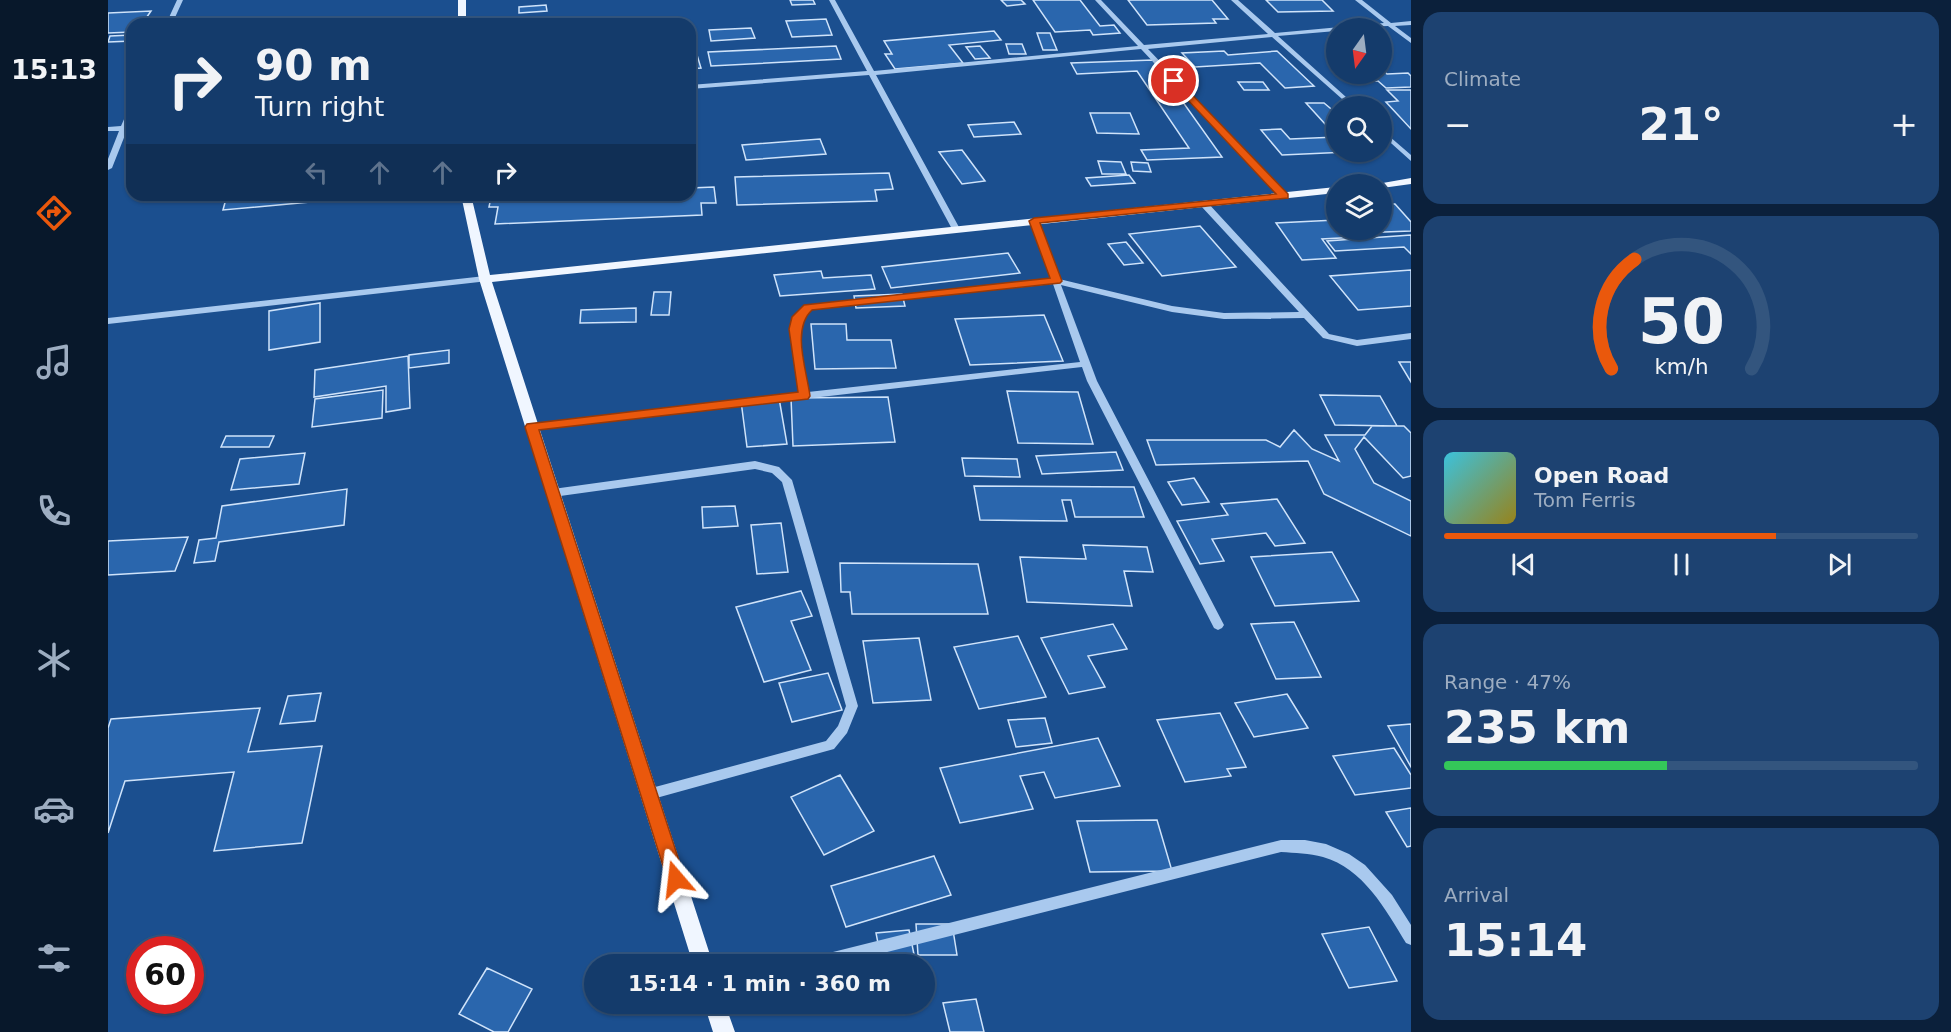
<!DOCTYPE html>
<html lang="en">
<head>
<meta charset="utf-8">
<style>
	:root { --surface:#143b6b; --page:#1d4271; --text:#f1f3f6; --muted:#9dadc1; --line:#33557e; --accent:#ea580c }
	body { margin:0; font-family:"DejaVu Sans",sans-serif; background:var(--page); color:var(--text); height:100vh; display:flex; flex-direction:column; font-size:22px; white-space:nowrap }
	* { box-sizing:border-box; margin:0 }
	p { font-size:20px; color:var(--muted) }
	.icon { flex:none; width:33px; height:33px; fill:none; stroke:currentColor; stroke-width:2; stroke-linecap:round; stroke-linejoin:round }
	.map { position:relative; flex:1; overflow:hidden }
	.drawer { display:flex; flex-direction:column; gap:12px; padding:12px; background:#0b203b; width:540px }
	.drawer>* { flex:none }
	.top-card { position:absolute; left:18px; top:18px; width:570px; height:183px; border-radius:18px; box-shadow:0 2px 4px #0004,0 0 0 2px var(--line); background:#143b6b; color:var(--text); overflow:hidden }
	.needle { width:39px; rotate:194deg }
	.tools { position:absolute; left:1218px; top:18px; display:grid; gap:12px }
	.tools a { display:grid; place-items:center; width:66px; height:66px; border-radius:50%; background:var(--surface); box-shadow:0 2px 4px #0004,0 0 0 2px var(--line); font-size:30px }
	.speed { position:absolute; left:18px; top:936px; display:flex; gap:12px; font-size:30px; font-weight:700; text-align:center }
	.speed>* { display:grid; place-content:center; width:78px; height:78px; border-radius:50%; background:var(--surface); box-shadow:0 2px 4px #0004,0 0 0 2px var(--line); line-height:1 }
	.speed .limit { border:9px solid #d22; background:#fff; color:#111 }
	.pin { position:absolute; display:grid; place-items:center; width:51px; height:51px; color:#fff; margin:-26px; border:3px solid #fff; border-radius:50%; box-shadow:0 2px 6px #0007 }
	.me { position:absolute; width:66px; margin:-33px; rotate:343deg; stroke-linejoin:round; filter:drop-shadow(0 0 4px #0008) }
	.turn { display:flex; align-items:center; gap:21px; height:126px; padding:0 30px; font-size:27px }
	.turn .icon { width:78px; height:78px; stroke-width:2.5 }
	.turn b { display:block; font-size:42px; line-height:51px }
	.lanes { display:flex; align-items:center; height:57px; padding:0 30px; background:#0003; justify-content:center; gap:30px; direction:ltr }
	.lanes .off { opacity:.35 }
	.big { font-size:45px; font-weight:700; line-height:1.1 }
	.drawer .card { flex:1; display:flex; flex-direction:column; justify-content:center; gap:9px; min-width:0; padding:0 21px; border-radius:18px; background:var(--page) }
	.drawer .dial { align-items:center; gap:0 }
	.dial svg { height:156px; overflow:visible; fill:none; stroke:var(--line); stroke-width:7; stroke-linecap:round; text-anchor:middle }
	.dial text { fill:var(--text); stroke:none }
	.song { display:flex; align-items:center; gap:18px }
	.cover { width:72px; height:72px; border-radius:9px; background:linear-gradient(135deg,hsl(190 70% 55%),hsl(50 70% 35%)) }
	.played { height:6px; border-radius:3px; background:linear-gradient(90deg,var(--accent) 70%,var(--line) 70%) }
	.keys { display:flex; justify-content:space-around; direction:ltr }
	.heat { display:flex; justify-content:space-between; align-items:center; font-size:33px; direction:ltr }
	.charge { height:9px; border-radius:4px; background:linear-gradient(90deg,#34c759 47%,var(--line) 0) }
	.trip { position:absolute; left:476px; top:954px; width:351px; height:60px; border-radius:30px; background:var(--surface); box-shadow:0 2px 4px #0004,0 0 0 2px var(--line); font-weight:700; line-height:60px; text-align:center }
	main { display:flex; flex:1; min-height:0 }
	.menu { display:flex; flex-direction:column; width:108px; justify-content:space-around; align-items:center; background:#08182b; color:var(--muted) }
	.menu .icon { width:42px; height:42px }
	.menu .selected { color:var(--accent) }
	.menu b { font-size:27px; color:var(--text) }
	.map>svg:first-child { display:block }
	.building { fill:#2a66ad; stroke:#cfe3fa; stroke-width:1.5 }
	.lines { fill:none; stroke-linecap:round; stroke-linejoin:round }
	.minor { fill:#a9c9ee; fill-rule:evenodd }
	.major { fill:#f0f6ff; fill-rule:evenodd }
	.route { fill:#ea580c; stroke:#983908; stroke-width:1.5 }
</style>
</head>
<body>
<main>
<nav class="menu">
<b>15:13</b>
<svg class="icon selected" aria-label="directions" viewBox="0 0 24 24"><path d="M12 3l9 9-9 9-9-9zM9 14v-3h6M13 9l2 2-2 2"/></svg>
<svg class="icon" aria-label="music" viewBox="0 0 24 24"><path d="M9 18V5l10-2v13"/><circle cx="6" cy="18" r="3"/><circle cx="16" cy="16" r="3"/></svg>
<svg class="icon" aria-label="phone" viewBox="0 0 24 24"><path d="M5 4h4l2 5-3 2q2 4 5 5l2-3 5 2v4C11 20 4 13 5 4z"/></svg>
<svg class="icon" aria-label="climate" viewBox="0 0 24 24"><path d="M12 3v18M4 7l16 10M4 17L20 7"/></svg>
<svg class="icon" aria-label="car" viewBox="0 0 24 24"><path d="M5 17H2v-5l4-1 3-4h7l3 4 3 1v5h-3M9 17h6M6 11h13"/><circle cx="7" cy="17" r="2"/><circle cx="17" cy="17" r="2"/></svg>
<svg class="icon" aria-label="filters" viewBox="0 0 24 24"><path d="M4 7h16M4 17h16"/><circle cx="9" cy="7" r="2"/><circle cx="15" cy="17" r="2"/></svg>
</nav>
<div class="map">
<svg width="1303" height="1032" viewBox="0 0 1303 1032">
	<rect width="100%" height="100%" fill="#1b4f8f"/>
	<path class="building" d="M 682,0 L 705,0 L 707,4 L 684,5 Z
		M 893,0 L 913,0 L 917,4 L 899,6 Z
		M 925,0 L 972,0 L 992,26 L 1006,25 L 1012,33 L 985,35 L 982,30 L 947,32 Z
		M 1020,0 L 1104,0 L 1120,19 L 1105,19 L 1108,23 L 1039,25 Z
		M 1158,0 L 1214,0 L 1225,11 L 1170,12 Z
		M 438,5 L 439,11 L 411,13 L 411,7 Z
		M 43,11 L 34,24 L 24,24 L 24,32 L 0,33 L 0,13 Z
		M 718,19 L 724,35 L 684,37 L 678,21 Z
		M 643,28 L 647,38 L 603,41 L 601,30 Z
		M 886,31 L 893,40 L 841,45 L 855,63 L 787,69 L 777,54 L 784,54 L 776,41 Z
		M 929,33 L 942,33 L 949,50 L 935,50 Z
		M 24,35 L 24,41 L 0,42 L 2,36 Z
		M 898,44 L 914,44 L 918,54 L 901,54 Z
		M 728,46 L 733,59 L 603,66 L 600,52 Z
		M 872,46 L 882,58 L 867,59 L 858,47 Z
		M 1116,51 L 1120,55 L 1169,51 L 1206,86 L 1177,88 L 1152,63 L 1087,67 L 1074,53 Z
		M 582,55 L 589,55 L 593,68 L 582,69 Z
		M 1045,60 L 1114,157 L 1039,160 L 1033,150 L 1081,148 L 1029,71 L 969,74 L 963,63 Z
		M 1274,69 L 1279,74 L 1300,73 L 1303,76 L 1303,87 L 1278,88 L 1270,81 L 1248,81 L 1240,74 L 1274,74 Z
		M 1130,82 L 1155,82 L 1161,90 L 1136,90 Z
		M 1279,90 L 1303,90 L 1303,129 L 1278,102 L 1290,101 Z
		M 1198,103 L 1216,103 L 1228,113 L 1228,136 Z
		M 982,113 L 1022,113 L 1031,134 L 989,133 Z
		M 906,122 L 913,134 L 866,137 L 860,125 Z
		M 1173,129 L 1182,139 L 1228,137 L 1228,152 L 1240,152 L 1174,155 L 1153,130 Z
		M 712,139 L 718,154 L 638,160 L 634,145 Z
		M 854,150 L 877,181 L 854,184 L 831,152 Z
		M 990,161 L 1013,162 L 1018,174 L 994,174 Z
		M 1023,162 L 1040,163 L 1043,172 L 1025,171 Z
		M 781,173 L 785,189 L 767,190 L 769,201 L 629,205 L 627,177 Z
		M 1021,175 L 1027,183 L 983,186 L 978,178 Z
		M 606,187 L 608,203 L 593,203 L 594,215 L 387,224 L 390,207 L 381,207 L 383,197 L 582,195 L 582,188 Z
		M 119,195 L 203,195 L 202,202 L 115,210 Z
		M 1274,204 L 1287,204 L 1303,222 L 1303,231 L 1250,233 L 1247,230 L 1274,230 Z
		M 1228,220 L 1228,230 L 1245,230 L 1251,237 L 1214,239 L 1228,258 L 1194,260 L 1168,223 Z
		M 1092,226 L 1128,267 L 1054,276 L 1021,234 Z
		M 1303,235 L 1303,254 L 1296,247 L 1227,251 L 1219,241 Z
		M 1018,242 L 1035,263 L 1016,265 L 1000,244 Z
		M 900,253 L 912,273 L 783,288 L 774,267 Z
		M 1303,270 L 1303,306 L 1250,310 L 1222,276 Z
		M 713,271 L 715,278 L 763,275 L 767,289 L 672,296 L 666,275 Z
		M 546,292 L 563,292 L 561,315 L 543,315 Z
		M 794,294 L 797,306 L 748,308 L 746,296 Z
		M 212,303 L 212,342 L 161,350 L 161,311 Z
		M 528,308 L 528,322 L 472,323 L 473,310 Z
		M 936,315 L 955,361 L 862,365 L 847,319 Z
		M 703,324 L 738,324 L 739,340 L 783,340 L 788,368 L 707,369 Z
		M 341,350 L 341,363 L 301,368 L 301,355 Z
		M 300,356 L 302,408 L 278,412 L 278,386 L 206,397 L 207,370 Z
		M 1291,362 L 1303,362 L 1303,382 Z
		M 275,390 L 274,418 L 204,427 L 207,399 Z
		M 899,391 L 970,392 L 985,444 L 910,443 Z
		M 1212,395 L 1272,396 L 1289,426 L 1227,425 Z
		M 780,397 L 787,442 L 685,446 L 683,398 Z
		M 671,398 L 679,444 L 639,447 L 633,401 Z
		M 1264,426 L 1296,426 L 1303,433 L 1303,476 L 1295,478 L 1256,437 L 1247,449 L 1266,483 L 1303,501 L 1303,536 L 1216,494 L 1200,461 L 1048,465 L 1039,440 L 1158,440 L 1172,447 L 1186,430 L 1204,449 L 1231,461 L 1217,435 L 1257,435 Z
		M 118,436 L 166,436 L 161,447 L 113,447 Z
		M 1008,452 L 1015,470 L 934,474 L 928,456 Z
		M 197,453 L 191,484 L 123,490 L 132,459 Z
		M 854,458 L 909,459 L 912,477 L 857,476 Z
		M 1086,478 L 1101,502 L 1074,505 L 1060,482 Z
		M 866,486 L 1026,487 L 1036,517 L 967,517 L 963,500 L 954,500 L 959,521 L 872,520 Z
		M 239,489 L 236,525 L 111,542 L 107,561 L 86,563 L 91,540 L 108,538 L 114,506 Z
		M 1169,499 L 1197,543 L 1167,546 L 1158,533 L 1104,539 L 1116,561 L 1092,564 L 1069,521 L 1120,515 L 1113,504 Z
		M 627,506 L 630,526 L 595,528 L 594,507 Z
		M 673,523 L 680,572 L 649,574 L 643,525 Z
		M 80,537 L 67,571 L 0,575 L 0,541 Z
		M 975,545 L 1039,547 L 1045,572 L 1016,571 L 1024,606 L 919,602 L 912,557 L 978,559 Z
		M 1224,552 L 1251,601 L 1167,606 L 1143,557 Z
		M 732,563 L 870,564 L 880,614 L 744,614 L 742,592 L 733,592 Z
		M 693,591 L 704,616 L 683,621 L 703,670 L 656,682 L 628,607 Z
		M 1186,622 L 1213,677 L 1168,679 L 1143,624 Z
		M 1005,624 L 1019,649 L 980,656 L 997,687 L 961,694 L 933,638 Z
		M 910,636 L 938,697 L 871,709 L 846,647 Z
		M 811,638 L 823,700 L 765,703 L 755,641 Z
		M 720,673 L 734,710 L 684,722 L 671,683 Z
		M 213,693 L 207,721 L 172,724 L 180,696 Z
		M 1179,694 L 1200,728 L 1146,737 L 1127,703 Z
		M 152,708 L 140,752 L 214,746 L 194,843 L 106,851 L 126,772 L 17,781 L 0,833 L 0,728 L 3,719 Z
		M 1112,713 L 1138,767 L 1119,769 L 1123,776 L 1077,782 L 1049,720 Z
		M 937,718 L 944,743 L 908,747 L 900,720 Z
		M 1303,724 L 1303,767 L 1280,726 Z
		M 990,738 L 1012,786 L 947,798 L 936,772 L 912,776 L 925,809 L 852,823 L 832,768 Z
		M 1286,748 L 1303,775 L 1303,788 L 1247,795 L 1225,756 Z
		M 732,775 L 766,831 L 716,855 L 683,797 Z
		M 1303,808 L 1303,846 L 1299,847 L 1278,812 Z
		M 1049,820 L 1064,871 L 982,872 L 969,821 Z
		M 826,856 L 843,895 L 738,927 L 723,886 Z
		M 808,924 L 844,924 L 849,955 L 810,955 Z
		M 1261,927 L 1289,981 L 1241,988 L 1214,934 Z
		M 801,930 L 808,964 L 774,964 L 768,933 Z
		M 379,968 L 424,989 L 400,1032 L 386,1032 L 351,1014 Z
		M 868,999 L 876,1032 L 842,1032 L 835,1003 Z"/>
	<g class="lines">
		<path class="minor" d="M 69,0 L 75,0 L 64,24 L 58,24 Z
			M 721,0 L 727,0 L 766,71 L 1030,46 L 987,0 L 993,0 L 1036,45 L 1160,34 L 1123,0 L 1130,0 L 1167,33 L 1276,23 L 1247,0 L 1254,0 L 1283,23 L 1303,21 L 1303,25 L 1287,26 L 1303,38 L 1303,43 L 1280,26 L 1228,28 L 1228,31 L 1170,36 L 1248,106 L 1242,106 L 1164,37 L 1040,49 L 1179,194 L 1180,196 L 1176,198 L 1173,198 L 1033,49 L 768,75 L 852,229 L 848,231 L 844,229 L 761,75 L 582,89 L 582,85 L 759,71 Z
			M 24,106 L 24,117 L 20,126 L 24,126 L 24,130 L 19,130 L 4,168 L 0,170 L 0,159 L 11,131 L 0,131 L 0,127 L 13,126 L 21,108 Z
			M 1274,130 L 1303,155 L 1303,161 L 1274,135 Z
			M 1093,202 L 1099,202 L 1221,334 L 1249,340 L 1303,333 L 1303,339 L 1249,346 L 1215,338 L 1196,318 L 1116,319 L 1064,312 L 953,285 L 989,381 L 1116,625 L 1114,628 L 1110,630 L 1106,628 L 979,381 L 974,367 L 424,430 L 419,427 L 424,424 L 691,393 L 683,329 L 686,317 L 697,305 L 943,279 L 922,221 L 926,219 L 930,221 L 951,279 L 1064,306 L 1116,313 L 1191,312 L 1093,206 ZM 945,284 L 972,362 L 700,392 L 691,329 L 694,318 L 703,309 Z
			M 377,276 L 381,279 L 380,281 L 0,324 L 0,318 Z
			M 647,461 L 671,467 L 684,480 L 750,706 L 739,733 L 726,749 L 541,800 L 536,798 L 535,794 L 536,790 L 718,741 L 730,726 L 738,706 L 674,482 L 664,473 L 647,469 L 445,497 L 440,493 L 445,489 Z
			M 1173,840 L 1197,840 L 1218,844 L 1241,854 L 1257,865 L 1284,895 L 1303,925 L 1303,945 L 1298,943 C 1278,910 1255,868 1215,857 C 1201,853 1187,853 1173,852 L 732,964 L 698,964 L 700,959 L 705,957 Z"/>
		<path class="major" d="M 350,0 L 358,0 L 358,24 L 350,24 Z
			M 1303,178 L 1303,184 L 1274,188 L 1274,184 L 1269,184 Z
			M 1228,187 L 1228,193 L 384,282 L 605,964 L 585,964 L 371,279 L 353,195 L 363,195 L 382,275 Z
			M 596,1004 L 617,1004 L 627,1032 L 605,1032 Z"/>
	</g>
	<path class="route" d="M 1063,79 L 1069,79 L 1180,194 L 1180,198 L 932,223 L 954,281 L 952,283 L 704,310 C 683,329 699,371 702,396 L 700,399 L 431,430 L 577,879 L 574,885 L 568,888 L 561,885 L 417,427 L 419,424 L 690,392 L 681,329 L 684,317 L 696,305 L 942,278 L 921,221 L 926,218 L 1168,194 L 1063,82 Z"/>
</svg>
<div class="tools">
<a><svg class="needle" viewBox="-14 -14 28 28"><path d="M0-13l5 13h-10z" fill="#e53935"/><path d="M0 13l5-13h-10z" fill="#9dadc1"/></svg></a>
<a><svg class="icon" aria-label="search" viewBox="0 0 24 24"><circle cx="10" cy="10" r="6"/><path d="M15 15l6 6"/></svg></a>
<a><svg class="icon" aria-label="layers" viewBox="0 0 24 24"><path d="M12 4l9 5-9 5-9-5zM3 14l9 5 9-5"/></svg></a>
</div>
<div class="speed"><div class="limit">60</div></div>
<div class="pin" style="left:1066px;top:81px;background:#d93025"><svg class="icon" aria-label="arrive" viewBox="0 0 24 24"><path d="M6 21V4h12l-3 4 3 4H6"/></svg></div>
<svg class="me" style="left:568px;top:879px" viewBox="-20 -20 40 40"><path d="M0-17L14 15 0 8-14 15z" fill="#ea580c" stroke="#fff" stroke-width="4"/></svg>
<div class="trip">15:14 · 1 min · 360 m</div>
<div class="top-card">
<div class="turn"><svg class="icon" aria-label="right" viewBox="0 0 24 24"><path d="M7 20v-9h11M14 6l5 5-5 5"/></svg><div><b>90 m</b>Turn right</div></div>
<div class="lanes"><svg class="icon off" aria-label="left" viewBox="0 0 24 24"><path d="M17 20v-9H6M10 6l-5 5 5 5"/></svg><svg class="icon off" aria-label="ahead" viewBox="0 0 24 24"><path d="M12 20V5M6 11l6-6 6 6"/></svg><svg class="icon off" aria-label="ahead" viewBox="0 0 24 24"><path d="M12 20V5M6 11l6-6 6 6"/></svg><svg class="icon" aria-label="right" viewBox="0 0 24 24"><path d="M7 20v-9h11M14 6l5 5-5 5"/></svg></div>
</div>
</div>
<section class="drawer">
<div class="card"><p>Climate</p>
<div class="heat"><a>−</a><b class="big">21°</b><a>+</a></div>
</div>
<div class="card dial"><svg viewBox="0 0 100 80">
<path d="M14 69A42 42 0 1 1 86 69"/>
<path d="M14 69A42 42 0 0 1 26 13" stroke="#ea580c"/>
<text x="50" y="56" font-size="32" font-weight="700">50</text>
<text x="50" y="72" font-size="11">km/h</text>
</svg></div>
<div class="card">
<div class="song"><i class="cover"></i><div><b>Open Road</b><p>Tom Ferris</p></div></div>
<div class="played"></div>
<div class="keys"><svg class="icon" aria-label="previous" viewBox="0 0 24 24"><path d="M18 5L8 12l10 7zM5 5v14"/></svg><svg class="icon" aria-label="pause" viewBox="0 0 24 24"><path d="M8 5v14M16 5v14"/></svg><svg class="icon" aria-label="next" viewBox="0 0 24 24"><path d="M6 5l10 7-10 7zM19 5v14"/></svg></div>
</div>
<div class="card"><p>Range · 47%</p><b class="big">235 km</b><div class="charge"></div></div>
<div class="card"><p>Arrival</p><b class="big">15:14</b></div>
</section>
</main>
</body>
</html>
